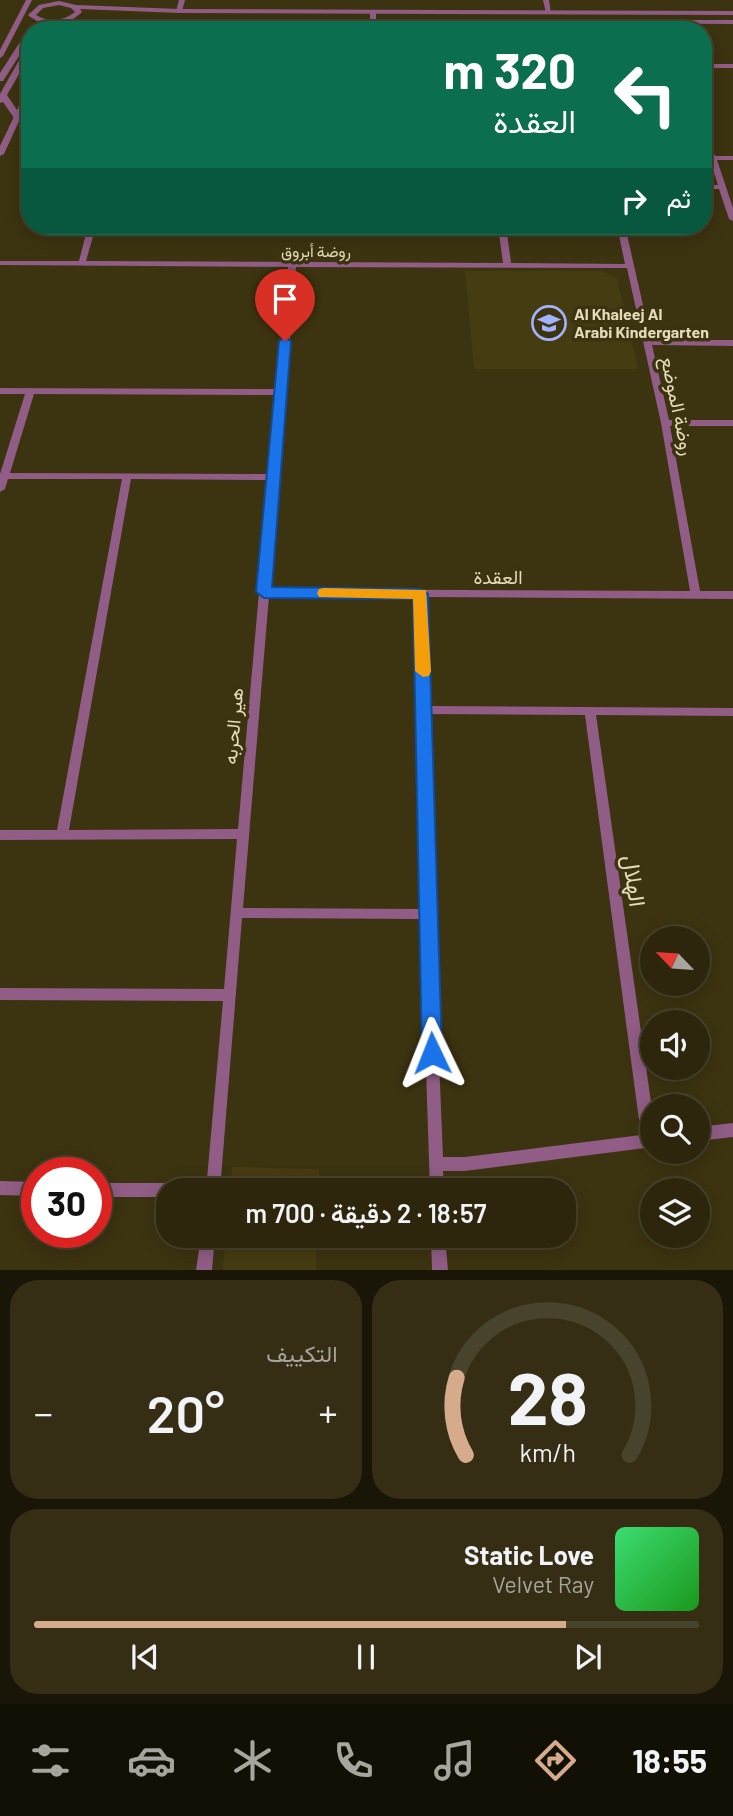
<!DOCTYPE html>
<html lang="ar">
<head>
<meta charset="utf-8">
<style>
	:root { --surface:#2d260c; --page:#352e15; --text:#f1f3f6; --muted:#a7a59d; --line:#48432d; --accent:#d6ab8b }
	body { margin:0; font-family:Barlow,Vazirmatn,sans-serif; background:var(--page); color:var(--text); direction:rtl; height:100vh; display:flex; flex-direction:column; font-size:26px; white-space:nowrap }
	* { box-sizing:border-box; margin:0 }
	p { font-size:23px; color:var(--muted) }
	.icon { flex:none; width:38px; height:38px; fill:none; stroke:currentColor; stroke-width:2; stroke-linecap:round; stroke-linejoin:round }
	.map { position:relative; height:1270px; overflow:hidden; direction:ltr }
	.sheet { display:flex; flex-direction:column; gap:10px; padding:10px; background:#191507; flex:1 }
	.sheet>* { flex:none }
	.top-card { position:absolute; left:21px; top:21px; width:691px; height:214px; border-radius:28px; box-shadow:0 4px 18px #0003,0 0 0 2px var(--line); direction:rtl; background:#0b6e4f; color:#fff; overflow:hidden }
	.needle { width:46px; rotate:295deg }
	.controls { position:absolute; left:640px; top:926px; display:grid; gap:14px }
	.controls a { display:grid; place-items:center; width:70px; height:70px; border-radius:50%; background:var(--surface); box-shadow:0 4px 18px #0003,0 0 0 2px var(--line); font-size:35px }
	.speed { position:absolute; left:21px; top:1157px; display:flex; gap:14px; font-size:35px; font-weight:700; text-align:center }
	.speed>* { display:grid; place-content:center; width:91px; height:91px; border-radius:50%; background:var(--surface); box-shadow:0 4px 18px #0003,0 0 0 2px var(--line); line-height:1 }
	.speed .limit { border:10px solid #d22; background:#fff; color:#111 }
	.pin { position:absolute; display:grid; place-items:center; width:60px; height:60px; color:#fff; margin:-72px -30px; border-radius:50% 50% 50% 0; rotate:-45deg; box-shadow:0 0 7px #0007 }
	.pin .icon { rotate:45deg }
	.me { position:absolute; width:77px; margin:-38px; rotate:358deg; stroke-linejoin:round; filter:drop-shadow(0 0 5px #0008) }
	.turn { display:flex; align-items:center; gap:24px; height:147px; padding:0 21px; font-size:32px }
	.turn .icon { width:91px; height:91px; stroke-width:2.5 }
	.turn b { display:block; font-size:49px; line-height:60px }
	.then { display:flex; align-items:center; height:66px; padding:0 21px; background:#0003; gap:14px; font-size:26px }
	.big { font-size:52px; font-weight:600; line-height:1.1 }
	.sheet .card { flex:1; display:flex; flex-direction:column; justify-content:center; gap:10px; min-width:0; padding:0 24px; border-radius:28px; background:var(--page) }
	.sheet .dial { align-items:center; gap:0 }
	.dial svg { height:182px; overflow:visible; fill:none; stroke:var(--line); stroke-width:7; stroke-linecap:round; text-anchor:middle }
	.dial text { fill:var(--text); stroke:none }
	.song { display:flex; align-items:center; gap:21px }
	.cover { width:84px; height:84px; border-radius:10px; background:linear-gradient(135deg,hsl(140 70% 55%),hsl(120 70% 35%)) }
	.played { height:7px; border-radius:4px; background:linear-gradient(90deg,var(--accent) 80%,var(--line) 80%) }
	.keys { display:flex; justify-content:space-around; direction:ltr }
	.heat { display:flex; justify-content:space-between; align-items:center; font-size:38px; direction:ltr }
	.sheet .tiles { flex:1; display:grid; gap:10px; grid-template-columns:1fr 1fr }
	.card:last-child { grid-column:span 2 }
	.trip { position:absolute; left:156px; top:1178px; width:420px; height:70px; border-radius:28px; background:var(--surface); box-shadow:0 4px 18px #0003,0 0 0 2px var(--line); font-weight:600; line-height:70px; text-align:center; direction:rtl }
	.tabs { display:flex; height:112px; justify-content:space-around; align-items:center; background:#120f05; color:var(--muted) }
	.tabs .icon { width:49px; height:49px }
	.tabs .selected { color:var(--accent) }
	.tabs b { font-size:32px; color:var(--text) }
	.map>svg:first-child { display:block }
	.built { fill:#463c12 }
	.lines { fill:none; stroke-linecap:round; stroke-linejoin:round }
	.minor { fill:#915d86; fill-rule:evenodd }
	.tertiary { fill:#915d86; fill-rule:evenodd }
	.route { fill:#1a73e8; stroke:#114b97; stroke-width:2 }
	.slow { fill:#f59e0b }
	.labels { text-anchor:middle; stroke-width:7; stroke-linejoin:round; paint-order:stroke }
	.far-street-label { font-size:16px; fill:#e4dbba; stroke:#3c3310 }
	.far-poi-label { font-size:16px; font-weight:bold; fill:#e4dbba; stroke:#3c3310; text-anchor:start }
	.street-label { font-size:19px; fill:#e4dbba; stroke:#3c3310 }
	.near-street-label { font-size:23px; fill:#e4dbba; stroke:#3c3310 }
</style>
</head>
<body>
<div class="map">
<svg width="733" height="1270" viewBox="0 0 733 1270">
	<rect width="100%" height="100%" fill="#3c3310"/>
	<path class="built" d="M 465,271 L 602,271 L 617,278 L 638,369 L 474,369 Z
		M 232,1167 L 319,1169 L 319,1190 L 230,1190 Z
		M 226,1236 L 317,1236 L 316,1270 L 223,1270 Z"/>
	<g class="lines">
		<path class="minor" d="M 26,0 L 32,0 L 3,56 L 0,58 L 0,50 Z
			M 179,0 L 185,0 L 182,11 L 179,13 L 176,11 Z
			M 543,0 L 549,0 L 551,14 L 546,13 Z
			M 373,10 L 376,12 L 376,30 L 370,30 L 370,12 Z
			M 65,19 L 70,20 L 65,30 L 59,30 Z
			M 573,20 L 733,20 L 733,24 L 571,23 L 571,21 Z
			M 704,64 L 733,64 L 733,68 L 704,68 Z
			M 30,87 L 30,97 L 4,154 L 0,156 L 0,146 L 27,89 Z
			M 704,131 L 707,133 L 715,156 L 733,156 L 733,160 L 717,160 L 733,208 L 733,221 L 729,219 L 719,189 L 704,189 L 704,185 L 718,185 L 704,142 Z
			M 88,226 L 96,226 L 86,261 L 503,263 L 498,226 L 506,226 L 511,263 L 625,264 L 617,226 L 625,226 L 651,340 L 733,340 L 733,346 L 652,345 L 669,420 L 733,420 L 733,426 L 670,426 L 700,591 L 733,591 L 733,599 L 426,597 L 429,706 L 733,708 L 733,716 L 596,715 L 653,1116 L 653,1147 L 465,1171 L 443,1171 L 444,1190 L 430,1190 L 421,919 L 242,918 L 220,1190 L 206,1190 L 223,1001 L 0,1000 L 0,988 L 224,989 L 237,839 L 0,840 L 0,830 L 57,830 L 122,479 L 8,479 L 5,489 L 0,492 L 0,474 L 25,394 L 0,394 L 0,388 L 277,389 L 288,267 L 0,265 L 0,261 L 79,261 ZM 296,267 L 627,268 L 661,423 L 690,591 L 269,589 ZM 34,394 L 277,395 L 269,474 L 10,473 ZM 131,479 L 269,480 L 238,829 L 69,830 ZM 269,596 L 416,596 L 421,909 L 243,908 ZM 429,714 L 585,715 L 641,1135 L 465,1157 L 443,1157 L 433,914 Z
			M 733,1123 L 733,1137 L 698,1141 L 698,1127 Z
			M 0,1181 L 37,1182 L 37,1196 L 0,1195 Z
			M 96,1183 L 168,1183 L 173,1185 L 175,1190 L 168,1190 L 168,1197 L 96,1197 Z
			M 201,1236 L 215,1236 L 212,1270 L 196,1270 Z
			M 431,1236 L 445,1236 L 448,1270 L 432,1270 Z"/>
		<path class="tertiary" d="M 59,1 L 76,5 L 179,9 L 733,11 L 733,15 L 179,13 L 80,9 L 82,12 C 68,26 44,29 28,15 L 39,5 ZM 59,5 L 71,8 L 75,12 C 63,21 50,23 36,15 L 43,8 Z
			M 27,31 L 30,31 L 30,39 L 3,81 L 0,81 L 0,73 Z
			M 30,46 L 30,55 L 7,95 L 21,116 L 17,118 L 14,118 L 3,102 L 0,103 L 0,94 L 26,48 Z"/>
	</g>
	<path class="route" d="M 285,337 L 291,341 L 272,587 L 421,589 L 428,594 L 442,1053 L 439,1060 L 432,1062 L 425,1060 L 422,1053 L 413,599 L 264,598 L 256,592 L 279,341 Z"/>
	<path class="slow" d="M 324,588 L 426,590 L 431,671 L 429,676 L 423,677 L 415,671 L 413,599 L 319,597 L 317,593 L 319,589 Z"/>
	<defs>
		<g id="school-ring" transform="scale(1.75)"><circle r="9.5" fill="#3c3310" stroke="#a3b2fd" stroke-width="1.5"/><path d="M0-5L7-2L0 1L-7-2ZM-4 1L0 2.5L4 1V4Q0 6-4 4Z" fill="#a3b2fd"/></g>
	</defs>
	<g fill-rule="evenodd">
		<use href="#school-ring" x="549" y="323"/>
	</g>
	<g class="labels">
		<g class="far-street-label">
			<text x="316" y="257">روضة أبروق</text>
		</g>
		<g class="far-poi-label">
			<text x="574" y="320">Al Khaleej Al<tspan x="574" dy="18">Arabi Kindergarten</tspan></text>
		</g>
		<g class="street-label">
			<text transform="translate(678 406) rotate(78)" y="7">روضة الموضع</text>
			<text x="498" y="584">العقدة</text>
			<text transform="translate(233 726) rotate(-85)" y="7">هير الحربه</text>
		</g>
		<g class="near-street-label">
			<text transform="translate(634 881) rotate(82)" y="8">الهلال</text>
		</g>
	</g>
</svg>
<div class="controls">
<a><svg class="needle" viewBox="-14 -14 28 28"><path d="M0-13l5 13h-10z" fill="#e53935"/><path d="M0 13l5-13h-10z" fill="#a7a59d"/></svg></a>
<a><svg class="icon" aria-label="sound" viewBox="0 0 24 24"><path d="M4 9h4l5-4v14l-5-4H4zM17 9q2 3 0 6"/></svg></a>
<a><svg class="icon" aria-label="search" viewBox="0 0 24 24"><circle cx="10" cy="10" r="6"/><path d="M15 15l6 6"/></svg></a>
<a><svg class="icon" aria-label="layers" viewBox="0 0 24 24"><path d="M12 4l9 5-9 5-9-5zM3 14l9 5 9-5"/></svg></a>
</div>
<div class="speed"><div class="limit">30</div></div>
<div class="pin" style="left:285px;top:341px;background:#d93025"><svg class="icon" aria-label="arrive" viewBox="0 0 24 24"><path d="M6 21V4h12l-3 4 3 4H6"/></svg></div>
<svg class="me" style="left:432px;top:1053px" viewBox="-20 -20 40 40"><path d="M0-17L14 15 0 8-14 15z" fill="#1a73e8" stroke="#fff" stroke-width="4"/></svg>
<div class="trip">18:57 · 2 دقيقة · 700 m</div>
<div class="top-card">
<div class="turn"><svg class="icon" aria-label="left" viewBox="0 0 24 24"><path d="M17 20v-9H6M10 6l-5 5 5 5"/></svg><div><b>320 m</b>العقدة</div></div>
<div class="then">ثم<svg class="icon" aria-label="right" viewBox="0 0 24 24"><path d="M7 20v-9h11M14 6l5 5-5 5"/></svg></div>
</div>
</div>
<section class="sheet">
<div class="tiles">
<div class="card dial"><svg viewBox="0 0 100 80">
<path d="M14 69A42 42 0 1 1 86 69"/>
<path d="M14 69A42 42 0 0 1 10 35" stroke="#d6ab8b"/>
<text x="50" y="56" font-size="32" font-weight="700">28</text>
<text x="50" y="72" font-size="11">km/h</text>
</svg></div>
<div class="card"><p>التكييف</p>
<div class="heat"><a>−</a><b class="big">20°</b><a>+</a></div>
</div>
<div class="card">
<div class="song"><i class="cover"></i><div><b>Static Love</b><p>Velvet Ray</p></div></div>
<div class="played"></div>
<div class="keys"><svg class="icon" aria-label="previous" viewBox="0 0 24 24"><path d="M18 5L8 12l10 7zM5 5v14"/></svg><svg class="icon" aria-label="pause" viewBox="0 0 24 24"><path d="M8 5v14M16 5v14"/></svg><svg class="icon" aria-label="next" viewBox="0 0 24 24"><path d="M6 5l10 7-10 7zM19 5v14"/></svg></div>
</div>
</div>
</section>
<nav class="tabs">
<b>18:55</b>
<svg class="icon selected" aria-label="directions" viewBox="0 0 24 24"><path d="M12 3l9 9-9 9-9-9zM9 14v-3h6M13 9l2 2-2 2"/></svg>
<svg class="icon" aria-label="music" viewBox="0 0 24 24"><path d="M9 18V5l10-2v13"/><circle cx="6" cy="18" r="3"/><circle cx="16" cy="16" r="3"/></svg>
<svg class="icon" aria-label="phone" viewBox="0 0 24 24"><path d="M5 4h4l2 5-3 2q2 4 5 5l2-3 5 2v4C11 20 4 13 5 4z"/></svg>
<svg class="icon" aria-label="climate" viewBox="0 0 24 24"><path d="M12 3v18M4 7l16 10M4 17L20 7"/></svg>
<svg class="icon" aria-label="car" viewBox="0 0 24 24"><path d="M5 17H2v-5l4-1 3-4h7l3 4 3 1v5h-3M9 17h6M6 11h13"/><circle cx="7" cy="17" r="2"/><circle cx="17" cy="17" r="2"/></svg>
<svg class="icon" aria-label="filters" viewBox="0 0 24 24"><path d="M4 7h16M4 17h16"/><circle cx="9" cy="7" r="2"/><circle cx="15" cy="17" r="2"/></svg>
</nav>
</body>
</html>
